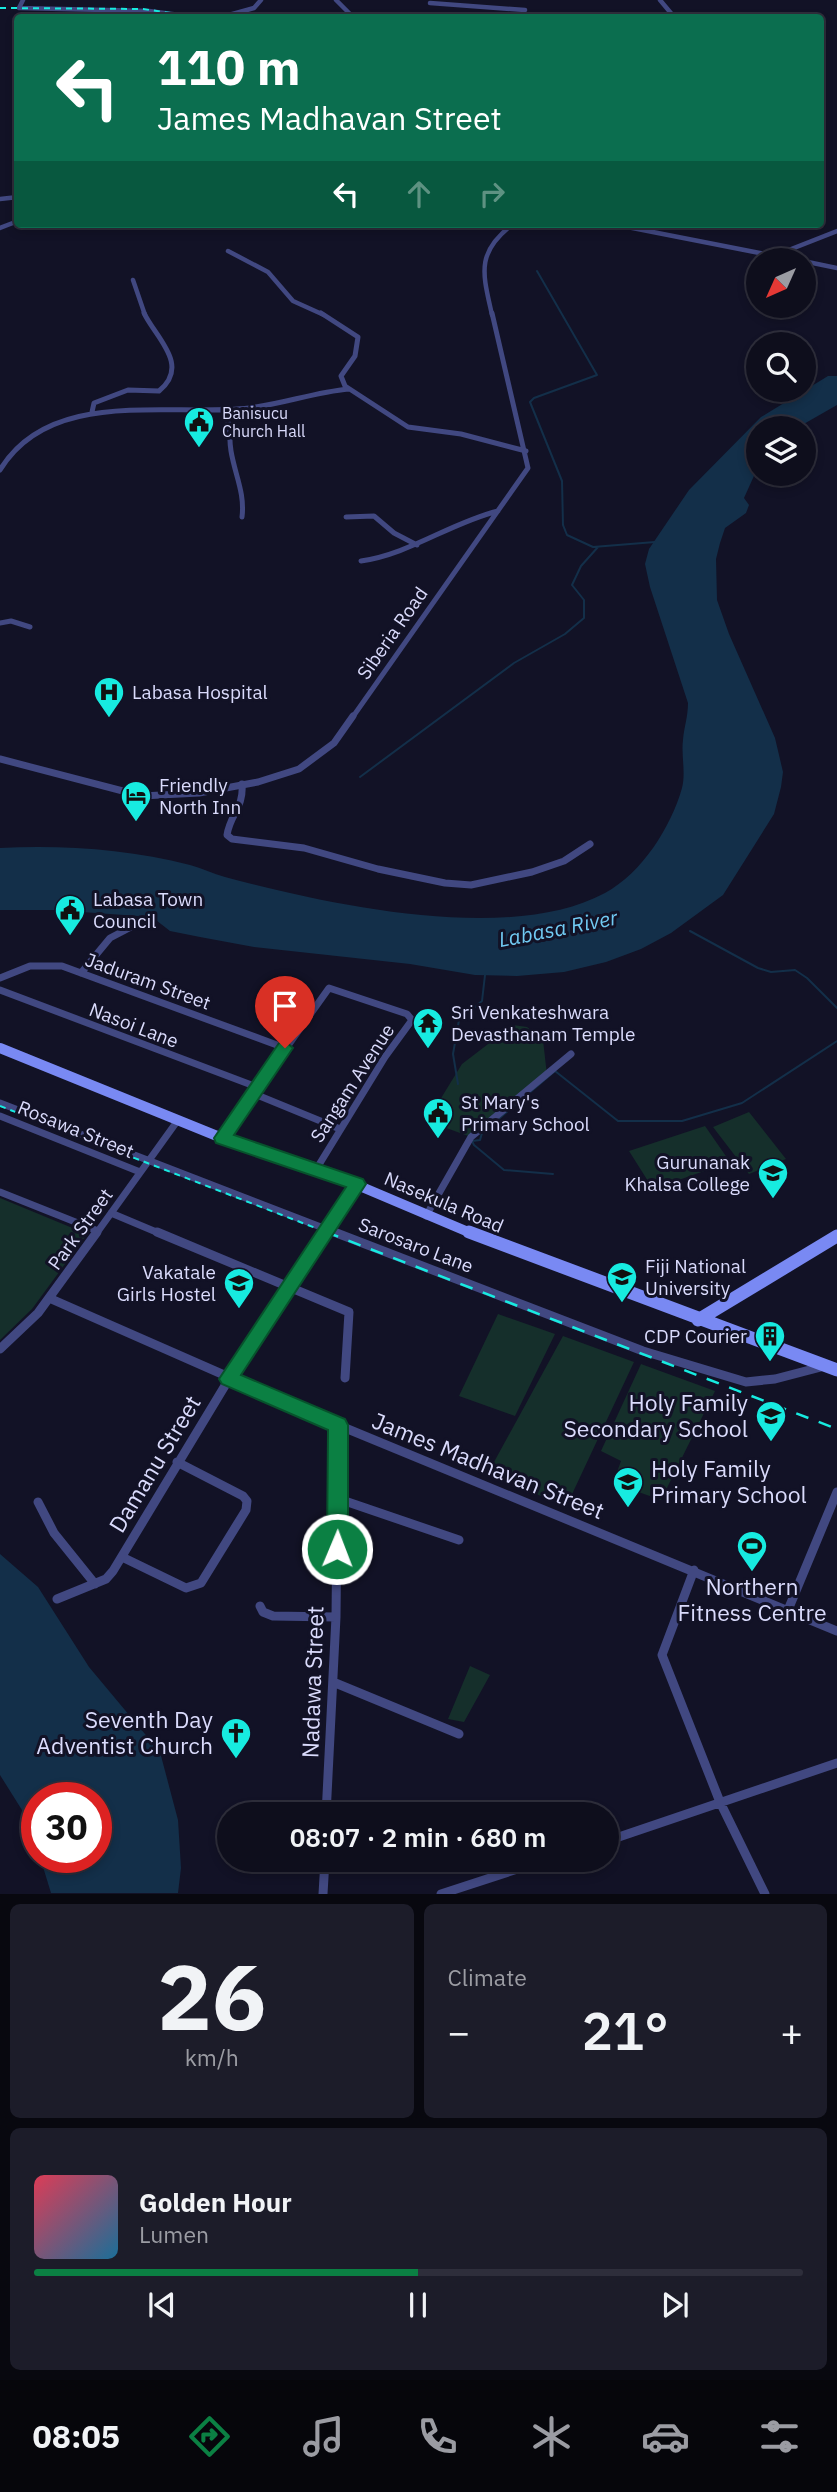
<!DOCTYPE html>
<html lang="en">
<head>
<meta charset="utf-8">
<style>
	:root { --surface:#0e0e1c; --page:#1c1c29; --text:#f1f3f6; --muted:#9b9ca3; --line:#2e2e3b; --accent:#0b8043 }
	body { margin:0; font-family:"IBM Plex Sans",sans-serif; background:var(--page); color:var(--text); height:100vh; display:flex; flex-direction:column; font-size:26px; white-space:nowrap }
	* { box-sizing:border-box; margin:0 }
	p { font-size:23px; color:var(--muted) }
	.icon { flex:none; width:38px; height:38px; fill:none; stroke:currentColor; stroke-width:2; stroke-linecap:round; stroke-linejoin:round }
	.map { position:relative; height:1894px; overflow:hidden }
	.details { display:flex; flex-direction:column; gap:10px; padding:10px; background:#08080f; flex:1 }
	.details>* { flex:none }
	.guide { position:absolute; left:14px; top:14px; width:810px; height:214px; border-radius:7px; box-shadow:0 4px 10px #0003,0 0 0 2px var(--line); background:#0b6e4f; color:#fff; overflow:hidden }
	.needle { width:46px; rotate:225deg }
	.buttons { position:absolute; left:746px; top:248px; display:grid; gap:14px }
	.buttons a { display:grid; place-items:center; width:70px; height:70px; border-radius:50%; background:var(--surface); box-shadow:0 4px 10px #0003,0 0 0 2px var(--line); font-size:35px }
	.speed { position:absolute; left:21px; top:1782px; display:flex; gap:14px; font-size:35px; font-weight:700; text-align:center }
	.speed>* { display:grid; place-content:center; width:91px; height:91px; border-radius:50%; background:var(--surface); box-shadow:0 4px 10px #0003,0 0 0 2px var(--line); line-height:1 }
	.speed .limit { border:10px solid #d22; background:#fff; color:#111 }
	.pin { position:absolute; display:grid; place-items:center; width:60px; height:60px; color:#fff; margin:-72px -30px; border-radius:50% 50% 50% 0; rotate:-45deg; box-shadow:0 0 7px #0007 }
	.pin .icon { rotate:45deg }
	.me { position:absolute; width:77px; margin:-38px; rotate:1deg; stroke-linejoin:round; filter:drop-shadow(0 0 5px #0008) }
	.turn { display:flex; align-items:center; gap:24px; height:147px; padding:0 28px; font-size:32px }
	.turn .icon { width:91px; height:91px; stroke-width:2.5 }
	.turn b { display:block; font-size:49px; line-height:60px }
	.lanes { display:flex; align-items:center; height:66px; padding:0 28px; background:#0003; justify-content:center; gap:35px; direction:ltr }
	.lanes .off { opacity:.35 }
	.big { font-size:52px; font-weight:600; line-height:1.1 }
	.details .tile { flex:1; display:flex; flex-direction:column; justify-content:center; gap:10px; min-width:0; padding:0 24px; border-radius:10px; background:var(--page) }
	.details .dial { align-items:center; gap:0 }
	.dial b { font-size:91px; line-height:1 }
	.song { display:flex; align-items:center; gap:21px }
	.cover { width:84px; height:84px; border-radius:10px; background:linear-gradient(135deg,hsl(350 70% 55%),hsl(200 70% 35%)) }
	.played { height:7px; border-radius:4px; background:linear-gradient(90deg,var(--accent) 50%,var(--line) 50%) }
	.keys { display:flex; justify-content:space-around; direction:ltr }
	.heat { display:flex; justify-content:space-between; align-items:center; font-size:38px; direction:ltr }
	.details .tiles { flex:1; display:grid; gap:10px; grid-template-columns:1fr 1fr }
	.tile:last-child { grid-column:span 2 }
	.trip { position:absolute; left:217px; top:1802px; width:402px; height:70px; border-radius:35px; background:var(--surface); box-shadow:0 4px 10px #0003,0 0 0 2px var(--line); font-weight:600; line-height:70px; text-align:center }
	.menu { display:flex; height:112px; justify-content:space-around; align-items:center; background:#06060b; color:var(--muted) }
	.menu .icon { width:49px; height:49px }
	.menu .current { color:var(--accent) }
	.menu b { font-size:32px; color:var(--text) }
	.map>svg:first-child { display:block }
	.green { fill:#152f2b }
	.water { fill:#132f49 }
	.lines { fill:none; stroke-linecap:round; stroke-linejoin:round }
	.stream { stroke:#132f49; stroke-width:2 }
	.street-far3 { stroke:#414881; stroke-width:4.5 }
	.street-far2 { stroke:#414881; stroke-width:5 }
	.street-far1 { stroke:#414881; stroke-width:7 }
	.street { stroke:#414881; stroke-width:9 }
	.secondary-far1 { stroke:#7989f3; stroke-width:10 }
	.secondary { stroke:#7989f3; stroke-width:13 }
	.rail-far1 { stroke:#17ebe0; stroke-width:2; stroke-dasharray:6 5; stroke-linecap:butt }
	.rail { stroke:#17ebe0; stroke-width:2.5; stroke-dasharray:13 11; stroke-linecap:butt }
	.route { fill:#0b8043; stroke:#07532c; stroke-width:2 }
	.labels { text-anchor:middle; stroke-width:6; stroke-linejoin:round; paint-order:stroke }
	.far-poi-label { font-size:16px; fill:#dadbfc; stroke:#121226; text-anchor:start }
	.street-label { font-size:19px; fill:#dadbfc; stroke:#121226 }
	.poi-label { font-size:19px; fill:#dadbfc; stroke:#121226; text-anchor:start }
	.water-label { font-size:21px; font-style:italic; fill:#71caf3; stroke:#121226 }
	.near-poi-label { font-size:23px; fill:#dadbfc; stroke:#121226; text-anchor:end }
	.near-street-label { font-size:23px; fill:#dadbfc; stroke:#121226 }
</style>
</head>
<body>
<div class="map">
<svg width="837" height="1894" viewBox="0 0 837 1894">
	<rect width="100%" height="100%" fill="#121226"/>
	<path class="green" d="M 513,1025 L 527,1027 L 543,1040 L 547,1075 L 471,1137 L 427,1121 L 462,1064 Z
		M 749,1112 L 786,1159 L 749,1174 L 713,1127 Z
		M 705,1126 L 730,1162 L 653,1189 L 629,1151 Z
		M 0,1198 L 87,1234 L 32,1309 L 0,1340 Z
		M 498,1314 L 555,1334 L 515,1416 L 459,1396 Z
		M 563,1336 L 634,1362 L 566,1507 L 488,1473 Z
		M 641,1364 L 715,1391 L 661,1500 L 613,1483 L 621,1461 L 601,1451 Z
		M 470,1666 L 490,1675 L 464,1722 L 448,1719 Z"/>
	<path class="water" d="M 828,376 L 837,376 L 837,405 L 795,429 L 758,429 L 758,467 L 744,498 L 749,505 L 746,513 L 725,528 L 720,543 L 716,559 L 717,600 L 729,634 L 775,738 L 783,772 L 781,787 L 774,814 L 723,895 L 671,933 L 641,949 L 606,962 L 564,972 L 517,976 L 475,975 L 410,964 L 254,947 L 200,937 L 170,931 L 152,917 L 54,910 L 0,910 L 0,848 C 63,845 128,849 190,865 C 202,868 213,874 225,877 C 327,904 509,945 605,893 C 642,873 671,827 682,788 C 686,773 681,755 683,740 C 684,727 688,717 688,703 L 650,587 L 645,564 L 649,549 L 689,490 L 761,417 Z
		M 0,1554 L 38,1587 L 89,1667 L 160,1752 L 178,1820 L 181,1868 L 178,1893 L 51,1893 L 40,1857 L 96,1857 L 96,1797 L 37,1797 L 37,1848 L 27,1818 L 0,1775 Z"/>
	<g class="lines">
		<path class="stream" d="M 537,271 L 597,375 L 534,398 L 530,402 L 562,481 L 563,525 L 567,535 L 593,547 L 655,542
			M 360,777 L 514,663 L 565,634 L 584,618 L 584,600 L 572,585 L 581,566 L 598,547
			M 690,931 L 758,968 L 771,972 L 795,970 L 807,978 L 837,1008
			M 458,1084 L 453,1054 L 459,1020 L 482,1001 L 485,975
			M 489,1127 L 555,1071 L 618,1121 L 682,1121 L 742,1103 L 837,1041
			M 482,1133 L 480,1140 L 472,1141 L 474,1145 L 504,1170 L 553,1174"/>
		<path class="street-far3" d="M 23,0 L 19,8 L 149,11 L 203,18
			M 336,0 L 354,18
			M 660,0 L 675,18
			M 430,3 L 525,10 L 518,18
			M 218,18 L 254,8 L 261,0
			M 0,199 L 18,197
			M 612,224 L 800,261
			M 0,228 L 18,221
			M 228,251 L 268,272 L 293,301 L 324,315
			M 776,255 L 837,231
			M 803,261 L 837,268
			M 133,280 L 145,315
			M 492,315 C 483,274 475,253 513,224"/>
		<path class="street-far2" d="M 321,313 L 358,337 L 355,356 L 341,376 L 345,386 L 408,427 L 461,434 L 526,451
			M 222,409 C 233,427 228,433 231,451 C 235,475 245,493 242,517
			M 92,412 L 94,403 L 128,390 L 159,391 C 191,365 155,337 144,313
			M 0,470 C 50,387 169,417 249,408 C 283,404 315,392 349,389
			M 346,517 L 374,516 L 394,533 L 417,545
			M 361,561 C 410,554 450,523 498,511
			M 0,623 L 11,621 L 30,627
			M 352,718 L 528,468 L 492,313"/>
		<path class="street-far1" d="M 0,759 L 142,796 L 199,793 L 258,782 L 299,769 L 334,743 L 353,716
			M 242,784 C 244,808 230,814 227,835 L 232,839 L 304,848 L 378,869 L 445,883 L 471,885 L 532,872 L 564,861 L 590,844
			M 81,973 L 110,938 L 133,926
			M 0,978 L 30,966 L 62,966 L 285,1048
			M 0,990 L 257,1087
			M 252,1093 L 340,1129
			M 0,1103 L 339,1234
			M 0,1116 L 140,1172
			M 222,1138 L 329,988 L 407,1014 L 412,1020 L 385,1057 L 317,1168
			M 0,1192 L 98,1231
			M 111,1213 L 161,1234
			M 426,1216 L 471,1137 L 571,1054
			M 96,1234 L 178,1120
			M 324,1234 L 357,1184"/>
		<path class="street" d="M 157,1232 L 349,1312 L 345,1378
			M 334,1232 L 643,1351 L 746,1382 L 775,1379 L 821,1367
			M 49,1298 L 338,1425 L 837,1631
			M 0,1349 L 38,1313 L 97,1232
			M 339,1499 L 459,1540
			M 38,1502 L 54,1533 L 95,1584
			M 122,1557 L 186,1588 L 201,1583 L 246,1510 L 247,1501 L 243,1496 L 177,1462
			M 694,1570 L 662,1655 L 720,1802 L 765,1894
			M 57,1599 L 106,1579 L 113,1571 L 229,1379 L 326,1232
			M 260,1606 L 263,1612 L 273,1616 L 336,1617
			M 788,1610 L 837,1492
			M 333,1682 L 459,1734
			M 326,1815 L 336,1617 L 338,1425
			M 607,1841 L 837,1763
			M 323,1894 L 325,1860
			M 441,1894 L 545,1860"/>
		<path class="secondary-far1" d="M 0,1048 L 222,1138 L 317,1168 L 473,1234"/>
		<path class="secondary" d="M 469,1232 L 837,1370
			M 698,1320 L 837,1236"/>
		<path class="rail-far1" d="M 0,8 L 143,9 L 204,18
			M 0,1106 L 331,1234"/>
		<path class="rail" d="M 326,1232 L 837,1429"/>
	</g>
	<path class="route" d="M 285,1041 L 293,1048 L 234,1135 L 363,1179 L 366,1184 L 241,1375 L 345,1419 L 348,1425 L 348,1549 L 344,1556 L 337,1558 L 330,1556 L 327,1549 L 328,1430 L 222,1384 L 219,1379 L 346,1187 L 216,1143 L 214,1138 L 279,1043 Z"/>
	<defs>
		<g id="civic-pin" transform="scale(1.575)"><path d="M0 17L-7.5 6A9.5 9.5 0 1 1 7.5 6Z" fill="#17ebe0" stroke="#121226"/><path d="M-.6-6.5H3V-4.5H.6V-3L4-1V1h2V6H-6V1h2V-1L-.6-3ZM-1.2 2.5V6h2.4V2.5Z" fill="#111"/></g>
		<g id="hospital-pin" transform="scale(1.575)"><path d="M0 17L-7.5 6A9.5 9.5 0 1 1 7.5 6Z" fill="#17ebe0" stroke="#121226"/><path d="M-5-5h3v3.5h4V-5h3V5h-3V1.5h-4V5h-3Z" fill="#111"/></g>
		<g id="hotel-pin" transform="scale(1.575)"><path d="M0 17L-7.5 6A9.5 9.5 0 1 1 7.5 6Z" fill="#17ebe0" stroke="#121226"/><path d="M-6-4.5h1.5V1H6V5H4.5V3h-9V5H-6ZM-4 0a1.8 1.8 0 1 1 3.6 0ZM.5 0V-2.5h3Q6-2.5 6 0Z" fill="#111"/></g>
		<g id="temple-pin" transform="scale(1.575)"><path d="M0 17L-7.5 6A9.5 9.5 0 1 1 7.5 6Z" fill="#17ebe0" stroke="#121226"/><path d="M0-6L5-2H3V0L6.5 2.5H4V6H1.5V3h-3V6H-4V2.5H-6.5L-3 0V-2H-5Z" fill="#111"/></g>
		<g id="university-pin" transform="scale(1.575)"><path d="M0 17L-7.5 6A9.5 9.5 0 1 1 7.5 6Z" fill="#17ebe0" stroke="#121226"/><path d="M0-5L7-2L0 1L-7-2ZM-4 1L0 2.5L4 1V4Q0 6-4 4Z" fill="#111"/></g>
		<g id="building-pin" transform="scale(1.575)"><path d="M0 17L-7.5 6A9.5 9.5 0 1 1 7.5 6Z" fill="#17ebe0" stroke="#121226"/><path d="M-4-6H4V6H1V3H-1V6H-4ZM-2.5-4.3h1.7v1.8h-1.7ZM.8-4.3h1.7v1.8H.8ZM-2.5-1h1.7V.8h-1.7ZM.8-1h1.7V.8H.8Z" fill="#111"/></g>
		<g id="school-pin" transform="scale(1.575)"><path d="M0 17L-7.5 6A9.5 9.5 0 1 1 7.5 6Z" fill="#17ebe0" stroke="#121226"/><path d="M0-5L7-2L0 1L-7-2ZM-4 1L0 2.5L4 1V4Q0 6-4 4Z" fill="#111"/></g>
		<g id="stadium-pin" transform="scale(1.575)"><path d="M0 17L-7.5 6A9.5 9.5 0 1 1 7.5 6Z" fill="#17ebe0" stroke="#121226"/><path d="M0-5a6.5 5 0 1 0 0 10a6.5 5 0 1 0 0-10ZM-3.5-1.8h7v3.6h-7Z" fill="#111"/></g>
		<g id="church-pin" transform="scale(1.575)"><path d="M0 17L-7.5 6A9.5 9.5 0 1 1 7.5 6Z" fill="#17ebe0" stroke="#121226"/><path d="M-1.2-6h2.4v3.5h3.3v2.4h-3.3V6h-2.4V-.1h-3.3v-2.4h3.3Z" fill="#111"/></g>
	</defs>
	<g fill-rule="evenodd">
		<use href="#civic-pin" x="199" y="422"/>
		<use href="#hospital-pin" x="109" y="692"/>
		<use href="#hotel-pin" x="136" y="796"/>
		<use href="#civic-pin" x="70" y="910"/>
		<use href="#temple-pin" x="428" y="1023"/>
		<use href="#civic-pin" x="438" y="1113"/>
		<use href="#university-pin" x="773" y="1173"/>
		<use href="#university-pin" x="622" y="1277"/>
		<use href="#university-pin" x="239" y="1283"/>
		<use href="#building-pin" x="770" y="1336"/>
		<use href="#school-pin" x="771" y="1416"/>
		<use href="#school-pin" x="628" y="1482"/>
		<use href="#stadium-pin" x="752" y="1546"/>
		<use href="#church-pin" x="236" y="1733"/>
	</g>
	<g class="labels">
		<g class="far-poi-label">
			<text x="222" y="419">Banisucu<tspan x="222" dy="18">Church Hall</tspan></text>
		</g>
		<g class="street-label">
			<text transform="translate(392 633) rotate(-55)" y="7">Siberia Road</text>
			<text transform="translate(148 981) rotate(20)" y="7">Jaduram Street</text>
			<text transform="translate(134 1025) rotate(21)" y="7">Nasoi Lane</text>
			<text transform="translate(352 1083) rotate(-57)" y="7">Sangam Avenue</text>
			<text transform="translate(76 1129) rotate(22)" y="7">Rosawa Street</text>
			<text transform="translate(444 1202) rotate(23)" y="7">Nasekula Road</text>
			<text transform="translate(80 1229) rotate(-54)" y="7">Park Street</text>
			<text transform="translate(416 1245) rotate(21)" y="7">Sarosaro Lane</text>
		</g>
		<g class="poi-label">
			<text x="132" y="699">Labasa Hospital</text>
			<text x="159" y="792">Friendly<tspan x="159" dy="22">North Inn</tspan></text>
			<text x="93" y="906">Labasa Town<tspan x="93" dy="22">Council</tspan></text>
			<text x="451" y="1019">Sri Venkateshwara<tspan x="451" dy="22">Devasthanam Temple</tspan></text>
			<text x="461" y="1109">St Mary's<tspan x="461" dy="22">Primary School</tspan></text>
			<text x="750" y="1169" text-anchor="end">Gurunanak<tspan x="750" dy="22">Khalsa College</tspan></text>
			<text x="645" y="1273">Fiji National<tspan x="645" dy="22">University</tspan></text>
			<text x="216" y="1279" text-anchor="end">Vakatale<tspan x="216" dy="22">Girls Hostel</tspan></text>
			<text x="747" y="1343" text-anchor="end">CDP Courier</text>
		</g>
		<g class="water-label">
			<text transform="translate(558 929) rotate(-11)" y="7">Labasa River</text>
		</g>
		<g class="near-poi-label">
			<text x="748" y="1411">Holy Family<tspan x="748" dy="26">Secondary School</tspan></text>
			<text x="651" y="1477" text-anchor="start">Holy Family<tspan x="651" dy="26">Primary School</tspan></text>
			<text x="752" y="1595" text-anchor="middle">Northern<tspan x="752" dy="26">Fitness Centre</tspan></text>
			<text x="213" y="1728">Seventh Day<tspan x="213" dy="26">Adventist Church</tspan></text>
		</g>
		<g class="near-street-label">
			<text transform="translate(155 1464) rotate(-59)" y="8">Damanu Street</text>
			<text transform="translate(488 1466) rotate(22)" y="8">James Madhavan Street</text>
			<text transform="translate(313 1682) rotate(-88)" y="8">Nadawa Street</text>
		</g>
	</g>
</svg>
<div class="buttons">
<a><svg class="needle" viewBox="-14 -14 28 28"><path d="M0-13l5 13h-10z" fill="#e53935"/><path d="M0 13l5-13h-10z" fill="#9b9ca3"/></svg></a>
<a><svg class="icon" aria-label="search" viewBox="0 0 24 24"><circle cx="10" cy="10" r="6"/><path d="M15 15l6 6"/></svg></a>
<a><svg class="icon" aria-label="layers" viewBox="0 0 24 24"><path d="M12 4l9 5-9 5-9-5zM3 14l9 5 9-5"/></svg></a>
</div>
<div class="speed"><div class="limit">30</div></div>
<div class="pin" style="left:285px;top:1048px;background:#d93025"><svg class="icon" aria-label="arrive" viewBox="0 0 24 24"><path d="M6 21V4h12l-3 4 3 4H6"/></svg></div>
<svg class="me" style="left:337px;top:1549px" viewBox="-20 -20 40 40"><circle r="17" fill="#0b8043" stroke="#fff" stroke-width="3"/><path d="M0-11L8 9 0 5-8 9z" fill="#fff"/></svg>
<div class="trip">08:07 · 2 min · 680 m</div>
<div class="guide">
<div class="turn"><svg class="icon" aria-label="left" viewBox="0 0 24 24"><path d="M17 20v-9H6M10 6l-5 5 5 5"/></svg><div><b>110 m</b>James Madhavan Street</div></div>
<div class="lanes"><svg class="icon" aria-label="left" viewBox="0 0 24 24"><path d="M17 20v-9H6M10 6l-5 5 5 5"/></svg><svg class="icon off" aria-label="ahead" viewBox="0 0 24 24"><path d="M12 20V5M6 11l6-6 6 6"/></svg><svg class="icon off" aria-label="right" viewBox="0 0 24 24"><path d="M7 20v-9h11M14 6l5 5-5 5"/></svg></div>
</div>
</div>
<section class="details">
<div class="tiles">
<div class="tile dial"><b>26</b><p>km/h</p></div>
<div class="tile"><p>Climate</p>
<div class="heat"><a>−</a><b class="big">21°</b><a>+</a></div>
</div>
<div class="tile">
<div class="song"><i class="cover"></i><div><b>Golden Hour</b><p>Lumen</p></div></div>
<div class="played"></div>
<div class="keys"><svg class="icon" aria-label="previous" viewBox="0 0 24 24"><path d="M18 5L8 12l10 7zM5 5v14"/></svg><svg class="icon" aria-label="pause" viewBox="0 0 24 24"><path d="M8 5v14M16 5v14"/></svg><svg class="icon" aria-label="next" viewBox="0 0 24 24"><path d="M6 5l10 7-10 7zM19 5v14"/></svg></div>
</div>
</div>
</section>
<nav class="menu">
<b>08:05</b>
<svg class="icon current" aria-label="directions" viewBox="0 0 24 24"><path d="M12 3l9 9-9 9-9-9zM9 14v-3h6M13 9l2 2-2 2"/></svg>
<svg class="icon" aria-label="music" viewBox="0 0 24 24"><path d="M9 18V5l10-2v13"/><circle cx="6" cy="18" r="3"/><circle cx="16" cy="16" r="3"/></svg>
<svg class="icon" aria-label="phone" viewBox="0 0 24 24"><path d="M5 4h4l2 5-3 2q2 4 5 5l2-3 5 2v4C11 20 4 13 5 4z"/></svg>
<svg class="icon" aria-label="climate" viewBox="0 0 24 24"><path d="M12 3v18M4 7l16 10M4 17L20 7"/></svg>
<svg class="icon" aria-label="car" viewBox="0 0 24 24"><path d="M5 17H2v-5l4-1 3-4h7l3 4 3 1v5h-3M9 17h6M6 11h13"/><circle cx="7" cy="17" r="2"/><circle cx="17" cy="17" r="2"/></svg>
<svg class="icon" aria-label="filters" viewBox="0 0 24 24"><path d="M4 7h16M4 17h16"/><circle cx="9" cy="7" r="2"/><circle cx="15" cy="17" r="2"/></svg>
</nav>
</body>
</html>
